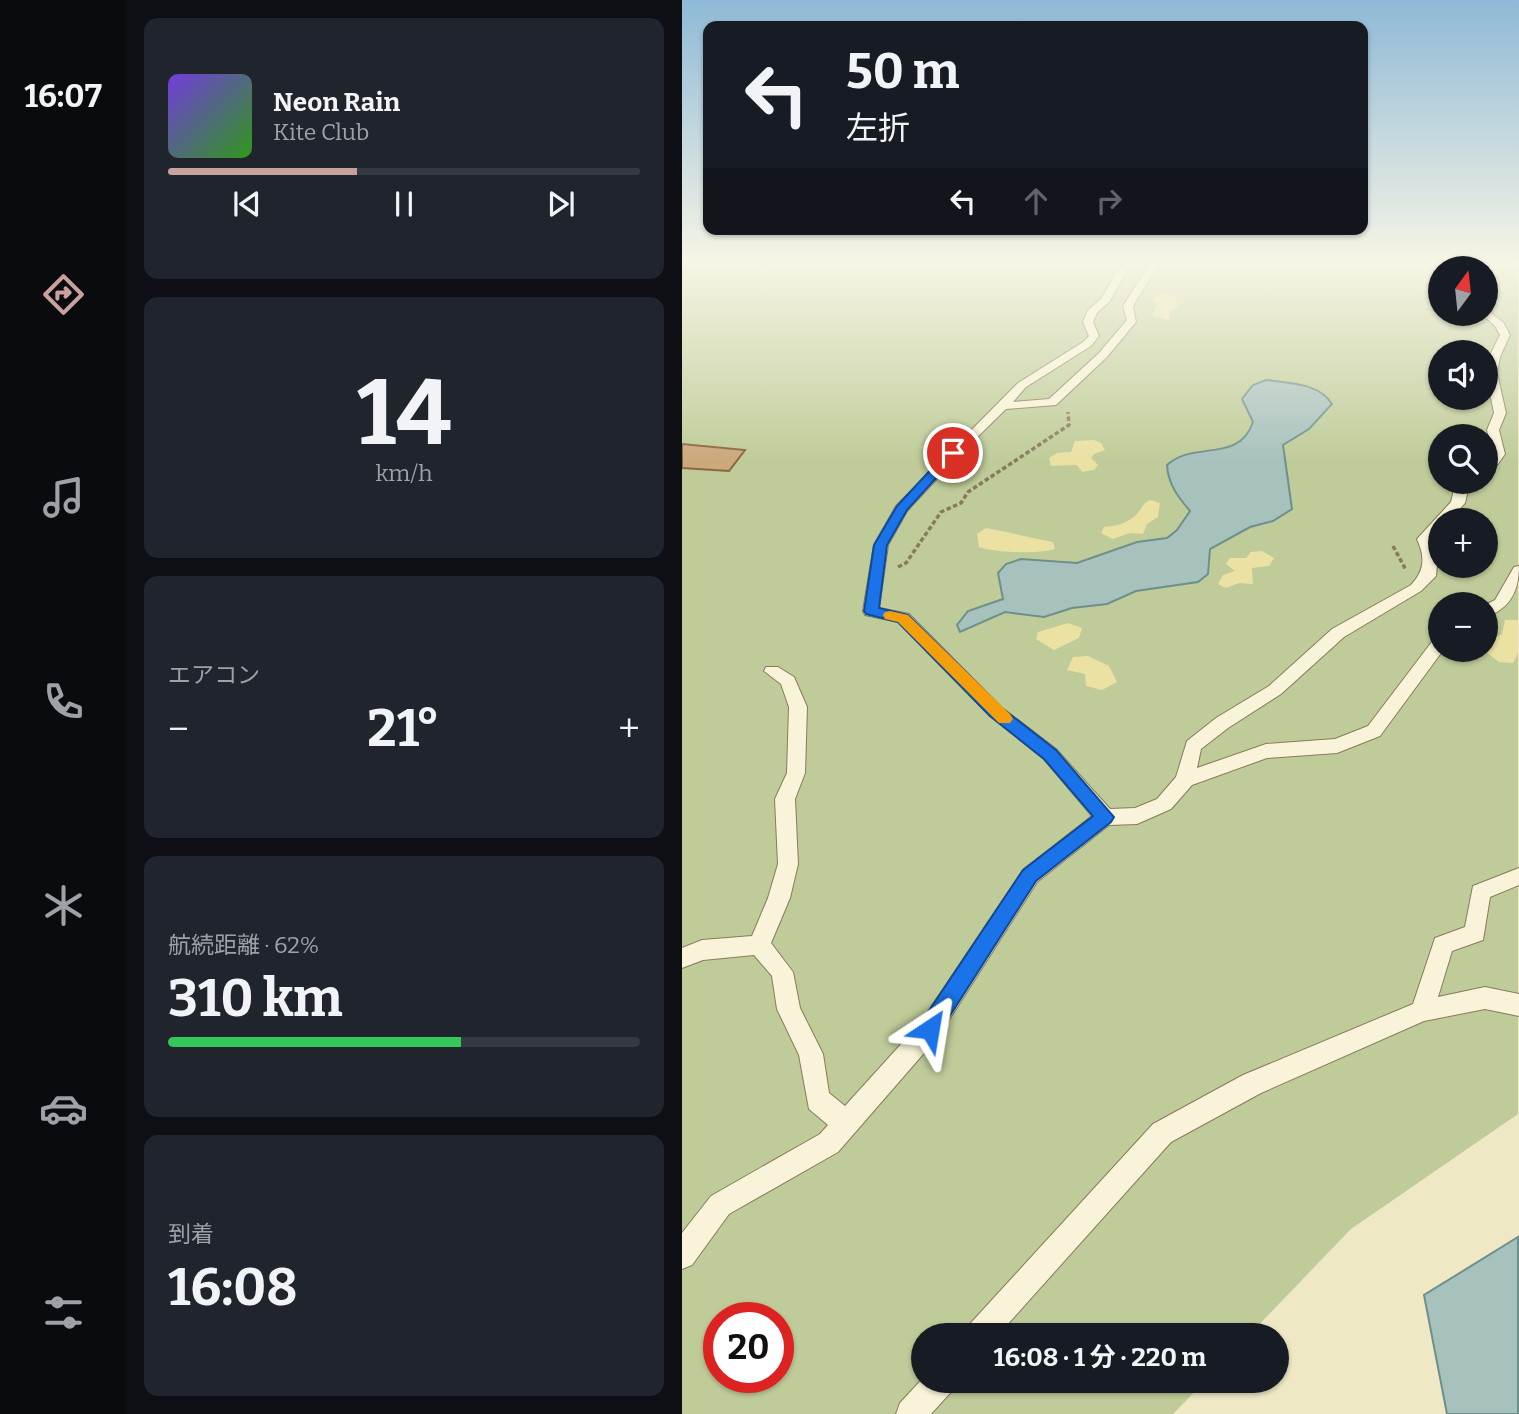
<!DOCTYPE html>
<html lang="ja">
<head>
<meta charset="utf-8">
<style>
	:root { --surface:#171b24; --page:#20242c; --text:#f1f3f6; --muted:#9ea1a6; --line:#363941; --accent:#c9a09b }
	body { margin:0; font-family:Bitter,"Noto Sans JP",serif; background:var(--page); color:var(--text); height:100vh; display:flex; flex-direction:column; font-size:26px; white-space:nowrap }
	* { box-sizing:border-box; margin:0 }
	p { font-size:23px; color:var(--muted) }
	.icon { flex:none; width:38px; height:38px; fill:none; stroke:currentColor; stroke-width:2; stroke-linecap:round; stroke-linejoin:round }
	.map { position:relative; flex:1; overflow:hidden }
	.sheet { display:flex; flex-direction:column; gap:18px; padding:18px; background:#0d0f14; width:556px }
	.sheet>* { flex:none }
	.hud { position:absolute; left:21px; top:21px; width:665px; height:214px; border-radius:14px; box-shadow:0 2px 5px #0004; background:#171b24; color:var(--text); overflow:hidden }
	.needle { width:46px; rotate:15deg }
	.controls { position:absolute; left:746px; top:256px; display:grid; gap:14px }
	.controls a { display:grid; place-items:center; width:70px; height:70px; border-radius:50%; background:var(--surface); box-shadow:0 2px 5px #0004; font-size:35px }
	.speed { position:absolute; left:21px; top:1302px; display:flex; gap:14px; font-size:35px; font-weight:700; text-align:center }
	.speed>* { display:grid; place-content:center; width:91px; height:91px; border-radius:50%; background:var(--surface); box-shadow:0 2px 5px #0004; line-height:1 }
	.speed .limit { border:10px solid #d22; background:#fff; color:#111 }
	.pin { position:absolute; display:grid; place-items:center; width:60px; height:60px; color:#fff; margin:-30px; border:4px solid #fff; border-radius:50%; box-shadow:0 2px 7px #0007 }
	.me { position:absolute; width:77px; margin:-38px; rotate:33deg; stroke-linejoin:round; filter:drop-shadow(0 0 5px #0008) }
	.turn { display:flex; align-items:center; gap:24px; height:147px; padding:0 28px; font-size:32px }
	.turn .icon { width:91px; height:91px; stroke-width:2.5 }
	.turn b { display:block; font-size:49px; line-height:60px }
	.lanes { display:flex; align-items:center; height:66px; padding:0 28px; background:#0003; justify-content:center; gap:35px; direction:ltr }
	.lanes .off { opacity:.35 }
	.big { font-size:52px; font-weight:700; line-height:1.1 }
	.sheet .tile { flex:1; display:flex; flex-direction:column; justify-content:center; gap:10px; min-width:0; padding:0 24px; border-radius:14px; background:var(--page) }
	.sheet .dial { align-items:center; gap:0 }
	.dial b { font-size:91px; line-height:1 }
	.song { display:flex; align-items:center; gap:21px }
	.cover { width:84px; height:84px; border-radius:10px; background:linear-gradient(135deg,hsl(260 70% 55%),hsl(110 70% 35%)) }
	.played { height:7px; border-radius:4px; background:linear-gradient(90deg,var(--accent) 40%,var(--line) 40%) }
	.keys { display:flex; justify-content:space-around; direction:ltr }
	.heat { display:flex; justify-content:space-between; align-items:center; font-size:38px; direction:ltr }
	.charge { height:10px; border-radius:5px; background:linear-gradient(90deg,#34c759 62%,var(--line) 0) }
	.trip { position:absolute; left:229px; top:1323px; width:378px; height:70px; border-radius:35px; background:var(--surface); box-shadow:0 2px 5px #0004; font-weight:700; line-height:70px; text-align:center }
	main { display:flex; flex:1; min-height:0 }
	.dock { display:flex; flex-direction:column; width:126px; justify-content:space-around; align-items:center; background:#090b0e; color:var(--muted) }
	.dock .icon { width:49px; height:49px }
	.dock .active { color:var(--accent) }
	.dock b { font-size:32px; color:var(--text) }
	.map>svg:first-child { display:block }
	.green { fill:#bfcc99; fill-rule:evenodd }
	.sand { fill:#eae1a3 }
	.water { fill:#a7c1bd; stroke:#6d908c; stroke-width:2 }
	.building { fill:#cca87b; stroke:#886741; stroke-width:2 }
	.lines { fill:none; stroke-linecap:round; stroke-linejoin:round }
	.lane-casing { stroke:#897a5b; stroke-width:2 }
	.path { stroke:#897a5b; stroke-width:3.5; stroke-dasharray:4.5 2.5; stroke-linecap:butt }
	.lane { fill:#f9f4d9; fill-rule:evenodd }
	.route { fill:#1a73e8; stroke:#114b97; stroke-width:2 }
	.slow { fill:#f59e0b }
</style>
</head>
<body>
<main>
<nav class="dock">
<b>16:07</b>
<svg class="icon active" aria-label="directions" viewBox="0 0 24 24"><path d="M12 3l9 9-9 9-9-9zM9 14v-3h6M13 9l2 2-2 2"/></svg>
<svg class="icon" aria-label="music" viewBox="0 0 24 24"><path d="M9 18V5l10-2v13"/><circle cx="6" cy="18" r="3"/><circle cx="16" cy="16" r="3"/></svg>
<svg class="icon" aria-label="phone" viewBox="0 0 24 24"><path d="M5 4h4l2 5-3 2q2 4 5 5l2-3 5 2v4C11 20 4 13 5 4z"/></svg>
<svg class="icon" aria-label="climate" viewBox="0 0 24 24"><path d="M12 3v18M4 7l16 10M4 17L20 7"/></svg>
<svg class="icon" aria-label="car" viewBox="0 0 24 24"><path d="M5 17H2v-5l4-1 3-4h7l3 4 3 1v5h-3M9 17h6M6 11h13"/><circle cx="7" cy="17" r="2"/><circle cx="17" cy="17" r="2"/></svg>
<svg class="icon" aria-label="filters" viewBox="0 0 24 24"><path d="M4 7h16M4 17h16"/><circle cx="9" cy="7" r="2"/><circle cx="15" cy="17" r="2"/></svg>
</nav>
<section class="sheet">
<div class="tile">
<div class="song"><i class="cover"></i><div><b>Neon Rain</b><p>Kite Club</p></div></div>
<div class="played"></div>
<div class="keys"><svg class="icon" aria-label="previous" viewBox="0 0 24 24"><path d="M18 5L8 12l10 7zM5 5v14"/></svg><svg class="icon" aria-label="pause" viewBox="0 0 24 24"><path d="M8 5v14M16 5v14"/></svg><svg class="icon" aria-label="next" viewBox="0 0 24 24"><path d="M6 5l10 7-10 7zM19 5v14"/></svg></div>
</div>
<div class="tile dial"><b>14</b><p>km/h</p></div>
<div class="tile"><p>エアコン</p>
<div class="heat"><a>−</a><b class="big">21°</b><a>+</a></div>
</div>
<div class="tile"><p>航続距離 · 62%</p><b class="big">310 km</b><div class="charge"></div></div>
<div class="tile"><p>到着</p><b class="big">16:08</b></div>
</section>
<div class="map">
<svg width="837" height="1414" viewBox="0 0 837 1414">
	<rect width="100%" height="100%" fill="#eee8c5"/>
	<path class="green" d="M 0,264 L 836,264 L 836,1114 L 669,1229 L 567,1335 L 242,1335 L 242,1381 L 523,1381 L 491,1414 L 0,1414 ZM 758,268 L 803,268 L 803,313 L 758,313 ZM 758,352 L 803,352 L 803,397 L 758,397 ZM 758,436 L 803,436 L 803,481 L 758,481 ZM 758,520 L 803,520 L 803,565 L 758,565 ZM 758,604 L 803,604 L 803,649 L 758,649 ZM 37,1318 L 96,1318 L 96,1377 L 37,1377 Z"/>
	<path class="sand" d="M 479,293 L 493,296 L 496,307 L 488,310 L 487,320 L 470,316 L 475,304 L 471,299 Z
		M 412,440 L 419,443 L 423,450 L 412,454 L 409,458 L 416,465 L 412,470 L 400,472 L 395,465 L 369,466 L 367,458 L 375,453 L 389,452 L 393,441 Z
		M 468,500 L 478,503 L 476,517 L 465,524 L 461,534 L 448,533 L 431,539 L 419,533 L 422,527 C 436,526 446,523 456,513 C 461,507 460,504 468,500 Z
		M 304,528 C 328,532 347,538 371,542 L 373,549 C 357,554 314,553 297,547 L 295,534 Z
		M 580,551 L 592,558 L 587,566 L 570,568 L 571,584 L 557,583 L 544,588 L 536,584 L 541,575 L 553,571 L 544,564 L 548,558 L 564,558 L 569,552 Z
		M 823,620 L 836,620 L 836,653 L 831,663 L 817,662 L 804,652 L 809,640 L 820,634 Z
		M 386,623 L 400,628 L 397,638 L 372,650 L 354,639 L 356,632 Z
		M 406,656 L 427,666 L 435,682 L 420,690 L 404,686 L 403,674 L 385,670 L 391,657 Z"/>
	<path class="water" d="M 584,380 C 607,383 637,383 650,404 L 627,429 L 601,445 L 610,509 L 591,521 L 568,527 L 528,549 L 526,574 L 516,582 L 454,591 L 425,604 L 390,608 L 362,617 L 323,612 L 278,632 L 275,625 L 286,611 L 321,599 L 316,573 L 324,564 L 339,559 L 395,563 L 455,542 L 485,538 L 495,530 L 508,511 C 496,497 486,484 485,465 C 512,440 557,464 571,422 L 560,399 L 571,385 Z
		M 836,1237 L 836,1414 L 765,1414 L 742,1295 Z"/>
	<path class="building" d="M 0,444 L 63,450 L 47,471 L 0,468 Z"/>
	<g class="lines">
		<g class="lane-casing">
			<path id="lane" d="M 439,264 L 448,264 L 428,301 L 415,313 L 411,322 L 417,336 L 409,346 L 344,387 L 331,402 L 367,399 L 417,353 L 445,320 L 441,306 L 468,264 L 477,264 L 451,306 L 454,322 L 425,357 L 374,405 L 324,409 L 276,456 L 225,511 L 206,545 L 197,608 L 227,614 L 320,708 L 374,749 L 428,809 L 453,808 L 475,799 L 494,777 L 505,741 L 534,718 L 587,686 L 650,629 L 729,585 C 743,570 743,557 735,539 L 769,502 L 774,481 L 788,481 L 783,503 L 768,520 L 758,520 L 758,531 L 749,540 L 756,555 L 754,576 L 739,591 L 662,637 L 599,694 L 546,728 L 519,749 L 515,768 L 584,744 L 653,739 L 686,726 L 752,639 L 758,638 L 758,649 L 762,649 L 698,736 L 655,753 L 585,758 L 510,785 L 489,809 L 455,824 L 427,825 L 355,882 L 256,1037 L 156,1152 L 47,1214 L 10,1265 L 0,1269 L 0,1233 L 29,1196 L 138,1134 L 146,1125 L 127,1109 L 117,1055 L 95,1009 L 90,976 L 72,955 L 21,960 L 0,968 L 0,948 L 20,940 L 70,936 L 86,898 L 96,864 L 93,799 L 105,773 L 107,707 L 99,684 L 82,671 L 84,667 L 96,667 L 112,677 L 125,707 L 123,773 L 113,799 L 116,864 L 108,898 L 89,943 L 111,972 L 118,1008 L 141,1054 L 147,1093 L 163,1106 L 240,1021 L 341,870 L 410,816 L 362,759 L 308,716 L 216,622 L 183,615 L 181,611 L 192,545 L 214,506 L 336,383 L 401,342 L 407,336 L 401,322 L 406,310 L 419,299 Z
				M 800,267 L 806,267 L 816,273 L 813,284 L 803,288 L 803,281 L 808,276 L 803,273 L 803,268 Z
				M 803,309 L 821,322 L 828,335 L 818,357 L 815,373 L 824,413 L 817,430 L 823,454 L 816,464 L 803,468 L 803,459 L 811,454 L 805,430 L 812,413 L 804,373 L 807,357 L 818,335 L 813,326 L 799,313 L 803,313 Z
				M 837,566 C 837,590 829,609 803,617 L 803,605 L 813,600 L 832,567 Z
				M 837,868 L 837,885 L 808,897 L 801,940 L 770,951 L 756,997 L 803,987 L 837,994 L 837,1016 L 803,1009 L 742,1021 L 579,1093 L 489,1142 L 316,1335 L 283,1335 L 287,1325 L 471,1124 L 561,1075 L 731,1004 L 753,938 L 783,927 L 791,886 Z
				M 242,1377 L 242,1381 L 273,1381 L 269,1392 L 249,1414 L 214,1414 L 218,1403 Z"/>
		</g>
		<path class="path" d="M 711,546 L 724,570
			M 216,567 L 224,563 L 259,512 L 279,503 L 286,492 L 387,425 L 386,412"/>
		<use href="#lane" class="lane"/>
	</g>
	<linearGradient id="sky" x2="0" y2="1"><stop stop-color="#8eb9d7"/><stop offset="0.57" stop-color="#f7f5e5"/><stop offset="1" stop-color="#f7f5e5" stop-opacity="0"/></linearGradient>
	<rect width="837" height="462" fill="url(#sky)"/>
	<path class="route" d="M 267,450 L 277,453 L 225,510 L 205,545 L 197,608 L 226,615 L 320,708 L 374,750 L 432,817 L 429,822 L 354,881 L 255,1036 L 248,1039 L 240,1036 L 237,1029 L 240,1021 L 341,870 L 411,816 L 362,759 L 308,716 L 216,622 L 184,614 L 182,611 L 192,545 L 215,506 Z"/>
	<path class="slow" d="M 208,611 L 226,615 L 328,714 L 331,719 L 328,723 L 317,723 L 216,622 L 203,619 L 201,615 L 203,612 Z"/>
</svg>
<div class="controls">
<a><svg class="needle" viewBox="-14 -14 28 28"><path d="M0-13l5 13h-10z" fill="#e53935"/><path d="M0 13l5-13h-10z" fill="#9ea1a6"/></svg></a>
<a><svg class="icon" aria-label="sound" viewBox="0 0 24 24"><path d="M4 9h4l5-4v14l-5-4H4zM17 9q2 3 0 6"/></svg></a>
<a><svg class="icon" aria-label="search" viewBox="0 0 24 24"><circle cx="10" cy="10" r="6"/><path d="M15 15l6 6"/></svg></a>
<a>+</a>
<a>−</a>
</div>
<div class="speed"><div class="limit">20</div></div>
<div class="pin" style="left:271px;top:453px;background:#d93025"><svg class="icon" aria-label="arrive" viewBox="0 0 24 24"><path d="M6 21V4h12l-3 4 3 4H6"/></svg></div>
<svg class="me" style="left:248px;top:1029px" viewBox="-20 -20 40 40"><path d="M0-17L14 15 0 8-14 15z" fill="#1a73e8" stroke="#fff" stroke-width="4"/></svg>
<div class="trip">16:08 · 1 分 · 220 m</div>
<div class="hud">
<div class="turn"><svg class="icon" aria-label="left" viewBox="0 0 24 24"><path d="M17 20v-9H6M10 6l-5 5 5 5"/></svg><div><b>50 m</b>左折</div></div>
<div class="lanes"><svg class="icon" aria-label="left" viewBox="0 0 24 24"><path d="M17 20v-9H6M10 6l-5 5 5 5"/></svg><svg class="icon off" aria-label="ahead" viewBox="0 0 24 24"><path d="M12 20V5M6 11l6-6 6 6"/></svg><svg class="icon off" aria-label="right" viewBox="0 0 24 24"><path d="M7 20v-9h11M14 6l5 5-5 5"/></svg></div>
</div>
</div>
</main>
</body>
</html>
